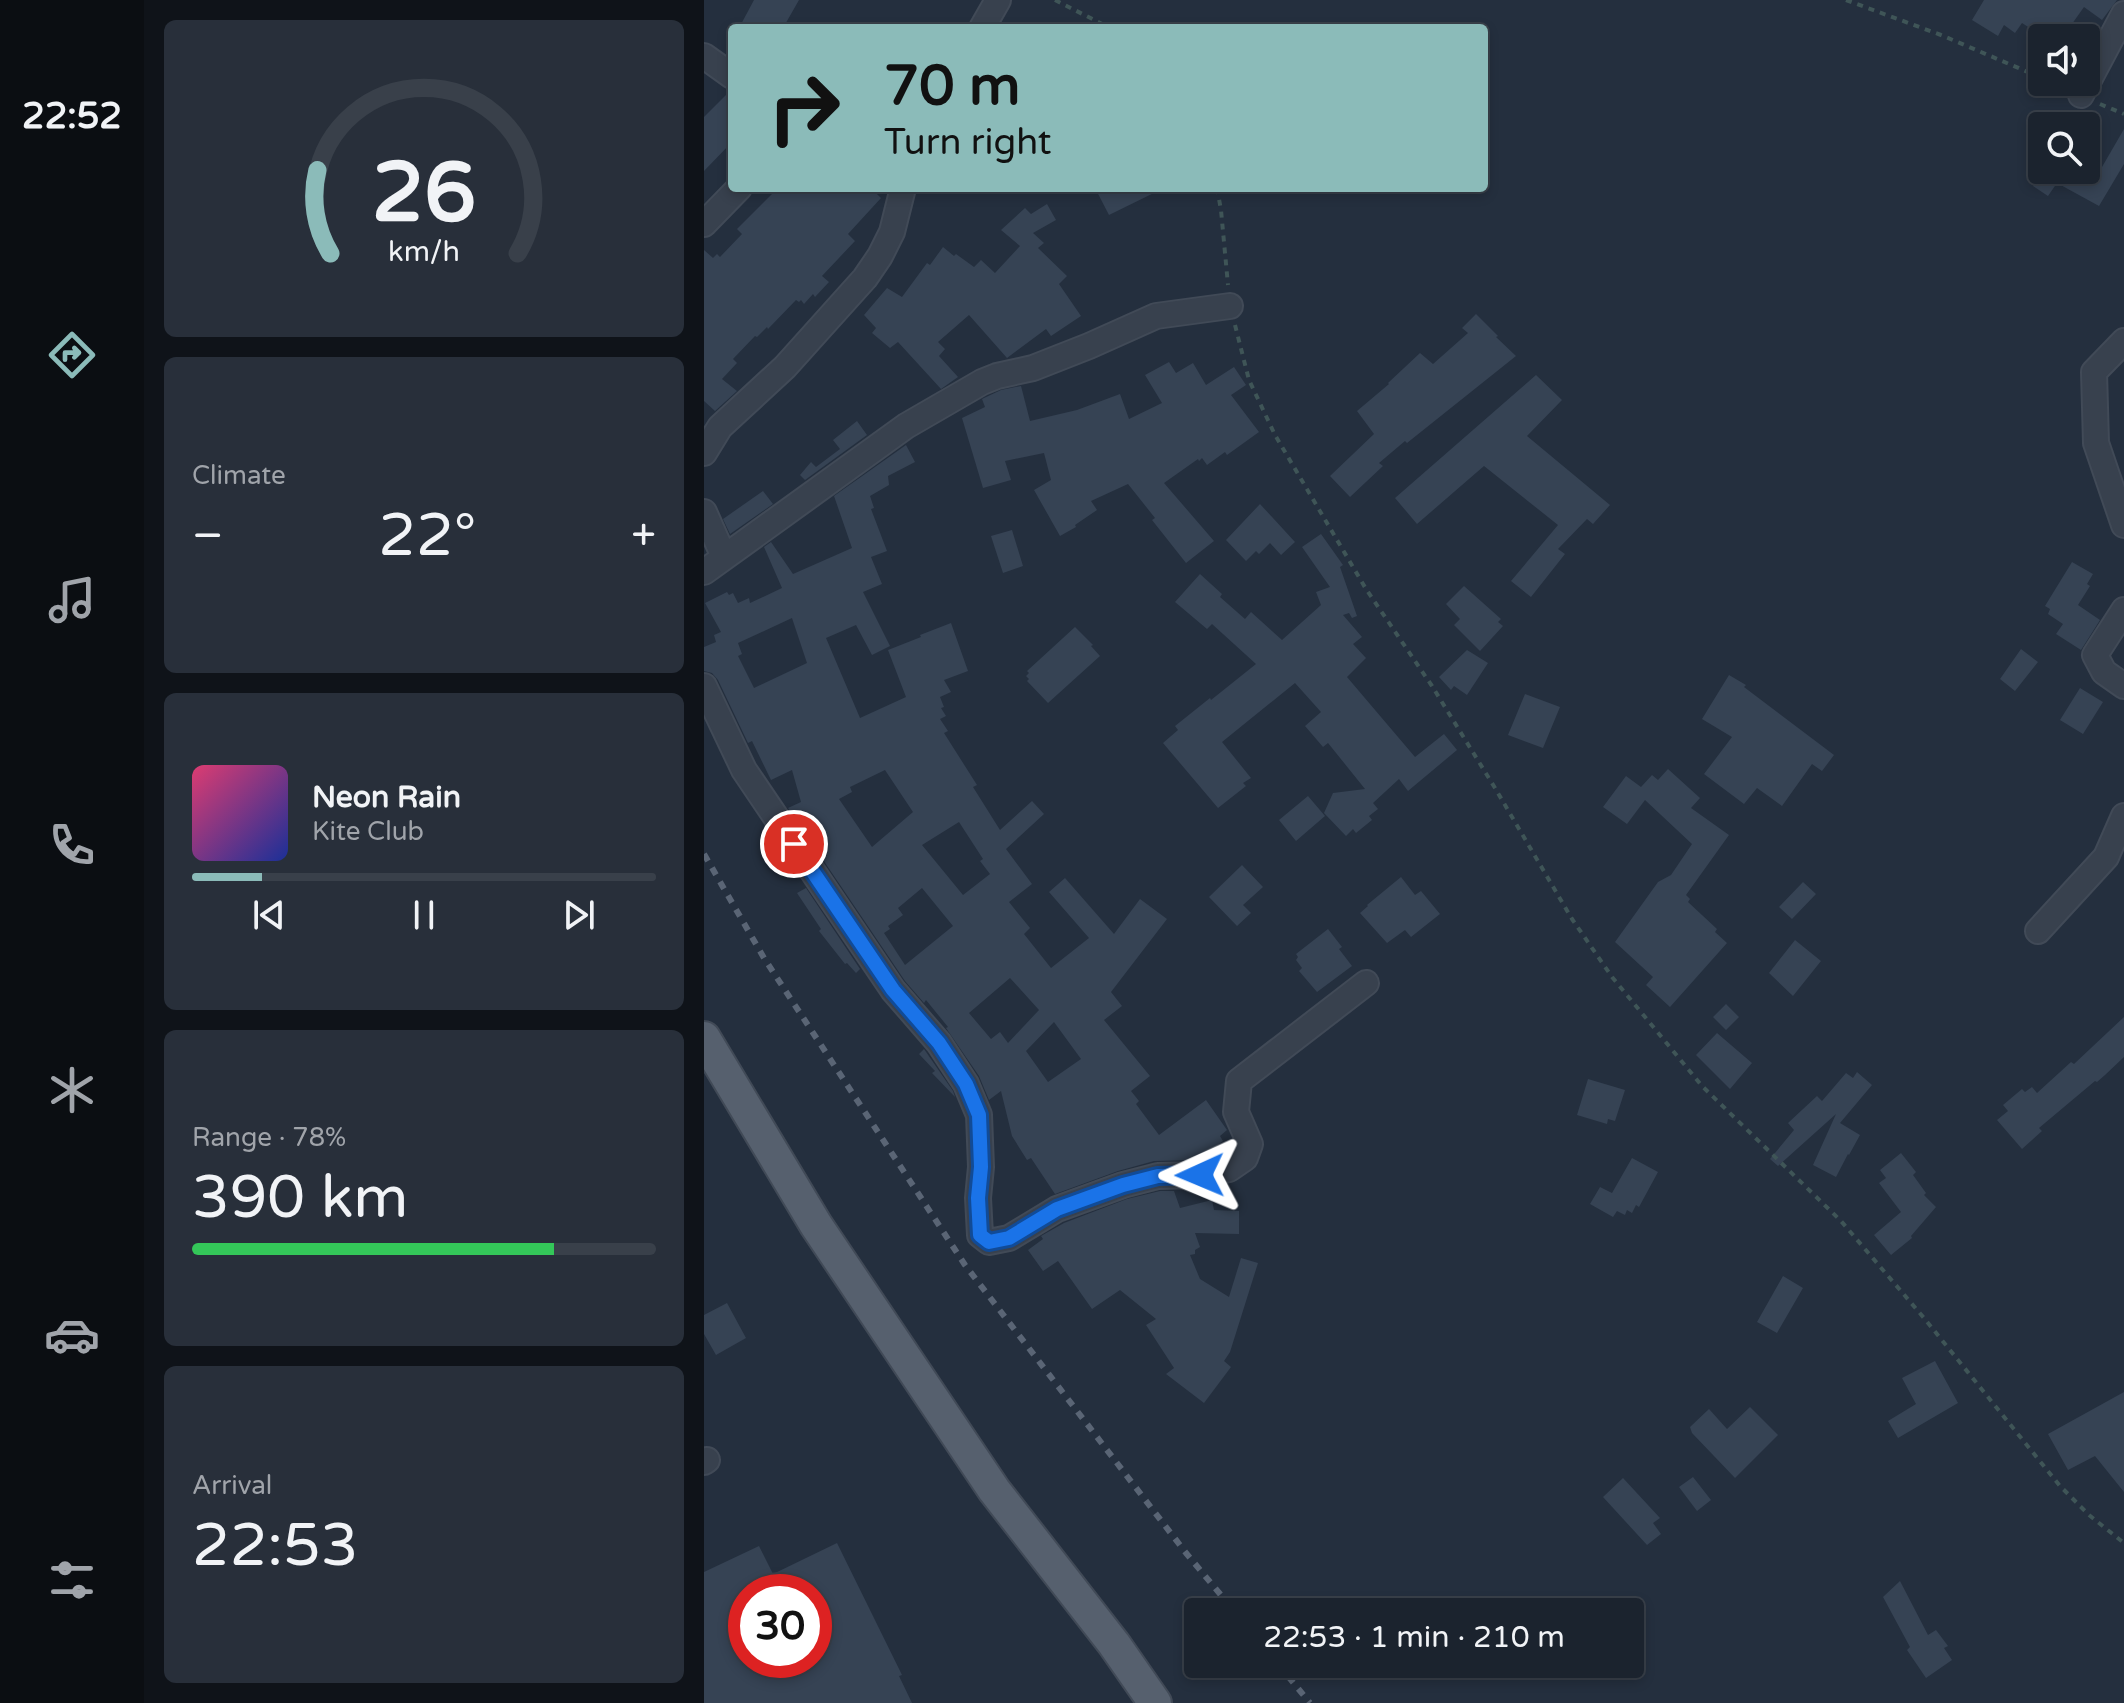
<!DOCTYPE html>
<html lang="en">
<head>
<meta charset="utf-8">
<style>
	:root { --surface:#1b232e; --page:#282f3a; --text:#f1f3f6; --muted:#a0a4aa; --line:#39404a; --accent:#8bbbb9 }
	body { margin:0; font-family:"Varela Round",sans-serif; background:var(--page); color:var(--text); height:100vh; display:flex; flex-direction:column; font-size:30px; white-space:nowrap }
	* { box-sizing:border-box; margin:0 }
	p { font-size:26px; color:var(--muted) }
	.icon { flex:none; width:44px; height:44px; fill:none; stroke:currentColor; stroke-width:2; stroke-linecap:round; stroke-linejoin:round }
	.map { position:relative; flex:1; overflow:hidden }
	.drawer { display:flex; flex-direction:column; gap:20px; padding:20px; background:#0f1319; width:560px }
	.drawer>* { flex:none }
	.hud { position:absolute; left:24px; top:24px; width:760px; height:168px; border-radius:8px; box-shadow:0 4px 12px #0003,0 0 0 2px var(--line); background:#8bbbb9; color:#111; overflow:hidden }
	.tools { position:absolute; left:1324px; top:24px; display:grid; gap:16px }
	.tools a { display:grid; place-items:center; width:72px; height:72px; border-radius:8px; background:var(--surface); box-shadow:0 4px 12px #0003,0 0 0 2px var(--line); font-size:40px }
	.speed { position:absolute; left:24px; top:1574px; display:flex; gap:16px; font-size:40px; font-weight:700; text-align:center }
	.speed>* { display:grid; place-content:center; width:104px; height:104px; border-radius:50%; background:var(--surface); box-shadow:0 4px 12px #0003,0 0 0 2px var(--line); line-height:1 }
	.speed .limit { border:12px solid #d22; background:#fff; color:#111 }
	.pin { position:absolute; display:grid; place-items:center; width:68px; height:68px; color:#fff; margin:-34px; border:4px solid #fff; border-radius:50%; box-shadow:0 2px 8px #0007 }
	.me { position:absolute; width:88px; margin:-44px; rotate:269deg; stroke-linejoin:round; filter:drop-shadow(0 0 6px #0008) }
	.turn { display:flex; align-items:center; gap:28px; height:168px; padding:0 24px; font-size:36px }
	.turn .icon { width:104px; height:104px; stroke-width:2.5 }
	.turn b { display:block; font-size:56px; line-height:68px }
	.big { font-size:60px; font-weight:600; line-height:1.1 }
	.drawer .widget { flex:1; display:flex; flex-direction:column; justify-content:center; gap:12px; min-width:0; padding:0 28px; border-radius:12px; background:var(--page) }
	.drawer .dial { align-items:center; gap:0 }
	.dial svg { height:208px; overflow:visible; fill:none; stroke:var(--line); stroke-width:7; stroke-linecap:round; text-anchor:middle }
	.dial text { fill:var(--text); stroke:none }
	.song { display:flex; align-items:center; gap:24px }
	.cover { width:96px; height:96px; border-radius:12px; background:linear-gradient(135deg,hsl(340 70% 55%),hsl(230 70% 35%)) }
	.played { height:8px; border-radius:4px; background:linear-gradient(90deg,var(--accent) 15%,var(--line) 15%) }
	.keys { display:flex; justify-content:space-around; direction:ltr }
	.heat { display:flex; justify-content:space-between; align-items:center; font-size:44px; direction:ltr }
	.charge { height:12px; border-radius:6px; background:linear-gradient(90deg,#34c759 78%,var(--line) 0) }
	.trip { position:absolute; left:480px; top:1598px; width:460px; height:80px; border-radius:8px; background:var(--surface); box-shadow:0 4px 12px #0003,0 0 0 2px var(--line); font-weight:600; line-height:80px; text-align:center }
	main { display:flex; flex:1; min-height:0 }
	.tab-bar { display:flex; flex-direction:column; width:144px; justify-content:space-around; align-items:center; background:#0b0e12; color:var(--muted) }
	.tab-bar .icon { width:56px; height:56px }
	.tab-bar .active { color:var(--accent) }
	.tab-bar b { font-size:36px; color:var(--text) }
	.map>svg:first-child { display:block }
	.building { fill:#364354; fill-rule:evenodd }
	.lines { fill:none; stroke-linecap:round; stroke-linejoin:round }
	.minor-casing { stroke:#414a57; stroke-width:28 }
	.major-casing { stroke:#414a57; stroke-width:36 }
	.path { stroke:#3f5557; stroke-width:4; stroke-dasharray:6 6; stroke-linecap:butt }
	.minor { stroke:#38414e; stroke-width:24 }
	.major { stroke:#56606e; stroke-width:32 }
	.rail { stroke:#5a6575; stroke-width:6; stroke-dasharray:8 8; stroke-linecap:butt }
	.route-casing { stroke:#114b97; stroke-width:20 }
	.route { stroke:#1a73e8; stroke-width:14 }
</style>
</head>
<body>
<main>
<nav class="tab-bar">
<b>22:52</b>
<svg class="icon active" aria-label="directions" viewBox="0 0 24 24"><path d="M12 3l9 9-9 9-9-9zM9 14v-3h6M13 9l2 2-2 2"/></svg>
<svg class="icon" aria-label="music" viewBox="0 0 24 24"><path d="M9 18V5l10-2v13"/><circle cx="6" cy="18" r="3"/><circle cx="16" cy="16" r="3"/></svg>
<svg class="icon" aria-label="phone" viewBox="0 0 24 24"><path d="M5 4h4l2 5-3 2q2 4 5 5l2-3 5 2v4C11 20 4 13 5 4z"/></svg>
<svg class="icon" aria-label="climate" viewBox="0 0 24 24"><path d="M12 3v18M4 7l16 10M4 17L20 7"/></svg>
<svg class="icon" aria-label="car" viewBox="0 0 24 24"><path d="M5 17H2v-5l4-1 3-4h7l3 4 3 1v5h-3M9 17h6M6 11h13"/><circle cx="7" cy="17" r="2"/><circle cx="17" cy="17" r="2"/></svg>
<svg class="icon" aria-label="filters" viewBox="0 0 24 24"><path d="M4 7h16M4 17h16"/><circle cx="9" cy="7" r="2"/><circle cx="15" cy="17" r="2"/></svg>
</nav>
<section class="drawer">
<div class="widget dial"><svg viewBox="0 0 100 80">
<path d="M14 69A42 42 0 1 1 86 69"/>
<path d="M14 69A42 42 0 0 1 9 37" stroke="#8bbbb9"/>
<text x="50" y="56" font-size="32" font-weight="700">26</text>
<text x="50" y="72" font-size="11">km/h</text>
</svg></div>
<div class="widget"><p>Climate</p>
<div class="heat"><a>−</a><b class="big">22°</b><a>+</a></div>
</div>
<div class="widget">
<div class="song"><i class="cover"></i><div><b>Neon Rain</b><p>Kite Club</p></div></div>
<div class="played"></div>
<div class="keys"><svg class="icon" aria-label="previous" viewBox="0 0 24 24"><path d="M18 5L8 12l10 7zM5 5v14"/></svg><svg class="icon" aria-label="pause" viewBox="0 0 24 24"><path d="M8 5v14M16 5v14"/></svg><svg class="icon" aria-label="next" viewBox="0 0 24 24"><path d="M6 5l10 7-10 7zM19 5v14"/></svg></div>
</div>
<div class="widget"><p>Range · 78%</p><b class="big">390 km</b><div class="charge"></div></div>
<div class="widget"><p>Arrival</p><b class="big">22:53</b></div>
</section>
<div class="map">
<svg width="1420" height="1703" viewBox="0 0 1420 1703">
	<rect width="100%" height="100%" fill="#242f3e"/>
	<path class="building" d="M 50,0 L 95,0 L 79,28 L 35,28 Z
		M 1280,0 L 1413,0 L 1398,20 L 1380,7 L 1358,38 L 1341,38 L 1318,23 L 1311,33 L 1300,25 L 1294,36 L 1268,20 Z
		M 26,91 L 28,91 L 28,142 L 0,171 L 0,117 Z
		M 1420,129 L 1420,164 L 1395,206 L 1353,183 L 1344,196 L 1329,186 L 1337,174 L 1330,170 L 1382,170 L 1382,156 L 1398,167 Z
		M 74,188 L 167,188 L 177,198 L 144,234 L 151,241 L 118,276 L 125,282 L 111,297 L 109,294 L 100,304 L 97,300 L 95,302 L 92,300 L 64,329 L 63,327 L 53,337 L 51,336 L 29,359 L 33,363 L 18,379 L 33,391 L 11,411 L 0,401 L 0,250 L 9,258 L 13,254 L 16,257 L 38,234 L 33,229 Z
		M 391,188 L 460,188 L 405,215 Z
		M 343,204 L 352,220 L 329,233 L 340,243 L 334,248 L 363,276 L 355,284 L 377,316 L 347,336 L 342,329 L 303,358 L 265,315 L 234,342 L 241,349 L 235,356 L 254,377 L 237,389 L 194,342 L 186,348 L 168,333 L 172,328 L 160,315 L 183,288 L 198,297 L 223,263 L 226,265 L 239,247 L 250,256 L 252,254 L 270,267 L 277,260 L 291,273 L 316,246 L 297,230 L 321,208 L 327,214 Z
		M 772,314 L 794,336 L 792,337 L 812,356 L 703,443 L 701,441 L 675,463 L 679,466 L 646,497 L 626,476 L 670,434 L 653,411 L 685,384 L 684,383 L 716,353 L 729,364 L 764,333 L 758,328 Z
		M 465,362 L 472,373 L 489,363 L 502,385 L 530,367 L 542,385 L 527,395 L 555,432 L 523,455 L 521,452 L 503,465 L 498,458 L 495,461 L 494,459 L 460,483 L 510,541 L 482,563 L 448,520 L 451,518 L 424,484 L 387,501 L 393,510 L 371,525 L 372,527 L 356,536 L 330,490 L 347,480 L 340,453 L 301,461 L 307,480 L 279,488 L 258,418 L 281,407 L 278,399 L 297,390 L 317,386 L 326,421 L 373,410 L 416,394 L 425,419 L 458,403 L 441,375 Z
		M 832,375 L 858,400 L 823,436 L 906,505 L 889,524 L 883,519 L 854,549 L 861,554 L 827,597 L 807,581 L 854,525 L 780,466 L 713,524 L 691,498 Z
		M 153,421 L 163,435 L 101,480 L 96,475 L 107,462 L 112,467 L 136,449 L 129,440 Z
		M 202,445 L 211,462 L 184,476 L 185,485 L 166,496 L 170,508 L 167,509 L 183,551 L 167,557 L 178,584 L 159,592 L 186,646 L 168,655 L 152,625 L 122,638 L 156,718 L 202,697 L 184,650 L 217,637 L 216,635 L 247,623 L 264,671 L 240,680 L 247,692 L 236,697 L 240,707 L 237,708 L 242,716 L 236,719 L 244,731 L 240,733 L 273,785 L 269,787 L 296,830 L 328,801 L 340,814 L 302,849 L 328,884 L 305,902 L 326,928 L 320,934 L 347,968 L 385,938 L 345,892 L 361,878 L 410,934 L 436,899 L 463,919 L 407,992 L 418,1006 L 400,1020 L 446,1076 L 427,1091 L 435,1101 L 432,1104 L 455,1135 L 502,1100 L 523,1130 L 516,1136 L 519,1141 L 499,1156 L 490,1160 L 450,1161 L 414,1171 L 351,1194 L 327,1158 L 323,1160 L 308,1136 L 297,1091 L 285,1100 L 275,1076 L 242,1028 L 244,1027 L 222,1000 L 220,1003 L 201,981 L 84,808 L 97,802 L 88,770 L 67,780 L 48,741 L 44,743 L 14,680 L 8,673 L 0,671 L 0,647 L 12,642 L 10,635 L 17,632 L 1,603 L 23,592 L 25,595 L 29,593 L 34,603 L 45,598 L 46,603 L 78,588 L 60,547 L 67,542 L 89,574 L 148,548 L 130,496 ZM 88,618 L 103,663 L 50,688 L 34,656 L 38,654 L 34,643 ZM 181,770 L 209,812 L 168,847 L 135,799 L 148,792 L 146,787 ZM 255,822 L 279,859 L 276,861 L 286,874 L 259,895 L 218,845 ZM 218,888 L 249,926 L 201,965 L 180,933 L 186,929 L 184,926 L 199,915 L 194,908 ZM 306,978 L 335,1010 L 304,1043 L 296,1032 L 287,1039 L 265,1013 ZM 350,1022 L 377,1059 L 344,1082 L 322,1051 Z
		M 59,491 L 69,504 L 26,534 L 19,519 Z
		M 556,504 L 591,542 L 577,555 L 566,543 L 555,554 L 552,551 L 542,561 L 522,540 Z
		M 308,530 L 319,566 L 299,573 L 287,536 Z
		M 617,534 L 639,565 L 636,567 L 653,616 L 648,618 L 645,613 L 639,615 L 658,637 L 649,644 L 662,658 L 643,677 L 711,757 L 740,734 L 753,750 L 704,791 L 695,779 L 669,803 L 674,809 L 665,816 L 668,820 L 652,833 L 649,829 L 642,836 L 620,813 L 629,793 L 661,789 L 624,743 L 619,747 L 601,726 L 617,712 L 591,683 L 518,742 L 547,778 L 539,783 L 542,786 L 514,808 L 459,743 L 474,730 L 471,726 L 506,698 L 507,700 L 552,664 L 508,624 L 503,629 L 471,602 L 496,574 L 518,594 L 516,597 L 541,619 L 547,612 L 578,640 L 617,605 L 612,592 L 626,587 L 598,547 Z
		M 1368,562 L 1389,574 L 1383,584 L 1386,586 L 1374,605 L 1396,620 L 1377,650 L 1352,634 L 1359,624 L 1344,614 L 1346,609 L 1341,606 Z
		M 760,586 L 797,619 L 794,622 L 799,626 L 776,651 L 750,625 L 756,619 L 742,604 Z
		M 371,627 L 389,645 L 387,646 L 396,656 L 344,703 L 323,681 L 325,679 L 322,676 L 325,673 L 323,671 Z
		M 1317,649 L 1334,662 L 1311,691 L 1296,679 Z
		M 763,650 L 784,663 L 763,695 L 750,686 L 747,690 L 735,677 Z
		M 1025,675 L 1042,685 L 1040,687 L 1130,755 L 1118,771 L 1108,764 L 1078,806 L 1053,788 L 1040,804 L 1000,774 L 1028,737 L 998,719 Z
		M 1376,688 L 1399,702 L 1379,734 L 1356,720 Z
		M 821,694 L 856,707 L 839,748 L 804,735 Z
		M 964,769 L 996,798 L 987,808 L 1025,835 L 982,895 L 986,899 L 984,902 L 1013,929 L 1011,932 L 1023,943 L 966,1007 L 942,985 L 949,977 L 911,942 L 954,882 L 967,875 L 988,844 L 941,800 L 923,824 L 899,807 L 922,776 L 937,787 L 948,775 L 954,780 Z
		M 604,796 L 621,816 L 592,841 L 575,820 Z
		M 538,865 L 559,887 L 539,905 L 547,913 L 533,926 L 505,897 Z
		M 697,877 L 711,895 L 717,891 L 736,914 L 707,937 L 701,930 L 683,943 L 656,913 L 664,906 L 663,905 Z
		M 1099,882 L 1112,894 L 1088,919 L 1075,907 Z
		M 102,888 L 156,969 L 152,973 L 143,963 L 141,964 L 115,931 L 117,929 L 93,893 Z
		M 624,929 L 638,947 L 635,949 L 648,966 L 613,992 L 595,971 L 598,968 L 592,960 L 594,957 L 592,954 Z
		M 1091,940 L 1117,961 L 1089,996 L 1065,973 Z
		M 1022,1004 L 1035,1017 L 1022,1030 L 1009,1017 Z
		M 1420,1017 L 1420,1057 L 1401,1075 L 1393,1082 L 1391,1081 L 1335,1128 L 1338,1131 L 1318,1149 L 1293,1120 L 1304,1111 L 1299,1105 L 1318,1089 L 1321,1092 L 1328,1087 L 1333,1093 L 1367,1062 L 1370,1064 Z
		M 1013,1033 L 1048,1063 L 1026,1089 L 992,1055 Z
		M 220,1049 L 249,1091 L 251,1097 L 228,1073 L 231,1071 L 215,1054 Z
		M 1153,1072 L 1168,1085 L 1136,1123 L 1156,1135 L 1145,1155 L 1144,1154 L 1132,1177 L 1109,1165 L 1132,1114 L 1074,1166 L 1066,1159 L 1090,1130 L 1084,1123 L 1113,1096 L 1118,1101 L 1142,1073 L 1149,1078 Z
		M 884,1079 L 921,1090 L 911,1121 L 904,1119 L 903,1124 L 873,1115 Z
		M 1197,1153 L 1212,1172 L 1209,1175 L 1222,1193 L 1220,1195 L 1232,1207 L 1207,1236 L 1208,1238 L 1187,1255 L 1170,1235 L 1197,1212 L 1175,1183 L 1182,1178 L 1176,1170 Z
		M 928,1158 L 954,1172 L 935,1207 L 932,1205 L 928,1213 L 923,1210 L 921,1215 L 913,1211 L 909,1217 L 886,1204 L 896,1187 L 908,1193 Z
		M 456,1191 L 470,1191 L 476,1208 L 508,1200 L 510,1210 L 535,1211 L 535,1234 L 491,1233 L 496,1247 L 491,1250 L 491,1254 L 486,1255 L 496,1279 L 525,1297 L 537,1258 L 554,1263 L 526,1352 L 520,1361 L 527,1367 L 500,1403 L 462,1374 L 470,1368 L 442,1325 L 452,1319 L 416,1290 L 388,1309 L 354,1261 L 339,1271 L 324,1250 L 339,1239 L 337,1236 L 360,1223 L 423,1199 Z
		M 1079,1276 L 1099,1288 L 1073,1333 L 1053,1322 Z
		M 23,1303 L 42,1338 L 12,1355 L 0,1334 L 0,1315 Z
		M 1231,1361 L 1254,1403 L 1194,1438 L 1184,1421 L 1212,1404 L 1198,1378 Z
		M 1420,1392 L 1420,1492 L 1391,1456 L 1364,1470 L 1344,1434 Z
		M 1046,1407 L 1074,1435 L 1031,1478 L 988,1433 L 986,1427 L 1005,1409 L 1023,1429 Z
		M 989,1477 L 1007,1500 L 993,1511 L 975,1487 Z
		M 919,1478 L 956,1518 L 949,1523 L 957,1534 L 943,1545 L 899,1497 Z
		M 133,1543 L 198,1675 L 195,1676 L 208,1703 L 0,1703 L 0,1572 L 55,1546 L 69,1574 ZM 42,1592 L 110,1592 L 110,1660 L 42,1660 Z
		M 1196,1581 L 1224,1635 L 1232,1630 L 1244,1646 L 1240,1648 L 1248,1660 L 1222,1678 L 1203,1650 L 1206,1647 L 1179,1597 Z"/>
	<g class="lines">
		<g class="minor-casing">
			<path id="minor" d="M 278,28 L 294,0
				M 0,56 L 28,76
				M 1377,95 L 1420,14
				M 0,224 L 35,188
				M 1420,341 L 1390,372 L 1392,443 L 1420,525
				M 0,453 L 16,427 L 81,367 L 161,278 L 176,256 L 188,232 L 199,188
				M 0,512 L 20,557
				M 0,572 L 202,426 L 278,382 L 293,376 L 329,368 L 385,346 L 452,316 L 526,306
				M 1420,610 L 1391,655 L 1400,672 L 1420,686
				M 0,686 L 40,770 L 189,990 L 235,1043 L 262,1084 L 275,1115 L 277,1167 L 274,1198 L 276,1235 L 285,1242 L 305,1238 L 353,1209 L 419,1185 L 454,1176 L 496,1175 L 525,1169 L 541,1158 L 546,1144 L 532,1112 L 535,1081 L 662,983
				M 1334,931 L 1402,857 L 1420,816
				M 0,1462 L 3,1460"/>
		</g>
		<g class="major-casing">
			<path id="major" d="M 0,1038 L 112,1225 L 290,1490 L 410,1644 L 451,1703"/>
		</g>
		<path class="path" d="M 351,0 L 406,28
			M 1142,0 L 1237,35 L 1338,78
			M 1347,82 L 1359,87
			M 1396,104 L 1420,114
			M 513,188 L 517,210 L 524,285
			M 531,325 L 545,380 L 571,435 L 662,589 L 728,686 L 791,788 L 868,919 L 908,977 L 998,1086 L 1137,1221 L 1220,1318 L 1356,1486 L 1385,1515 L 1420,1543"/>
		<use href="#minor" class="minor"/>
		<use href="#major" class="major"/>
		<path class="rail" d="M 0,854 L 60,958 L 261,1265 L 482,1553 L 531,1612
			M 574,1664 L 606,1703"/>
	</g>
	<g class="lines">
		<g class="route-casing">
			<path id="route" d="M 90,844 L 189,990 L 235,1043 L 262,1084 L 275,1115 L 277,1167 L 274,1198 L 276,1235 L 285,1242 L 305,1238 L 353,1209 L 419,1185 L 454,1176 L 496,1175"/>
		</g>
		<use href="#route" class="route"/>
	</g>
</svg>
<div class="tools">
<a><svg class="icon" aria-label="sound" viewBox="0 0 24 24"><path d="M4 9h4l5-4v14l-5-4H4zM17 9q2 3 0 6"/></svg></a>
<a><svg class="icon" aria-label="search" viewBox="0 0 24 24"><circle cx="10" cy="10" r="6"/><path d="M15 15l6 6"/></svg></a>
</div>
<div class="speed"><div class="limit">30</div></div>
<div class="pin" style="left:90px;top:844px;background:#d93025"><svg class="icon" aria-label="arrive" viewBox="0 0 24 24"><path d="M6 21V4h12l-3 4 3 4H6"/></svg></div>
<svg class="me" style="left:496px;top:1175px" viewBox="-20 -20 40 40"><path d="M0-17L14 15 0 8-14 15z" fill="#1a73e8" stroke="#fff" stroke-width="4"/></svg>
<div class="trip">22:53 · 1 min · 210 m</div>
<div class="hud">
<div class="turn"><svg class="icon" aria-label="right" viewBox="0 0 24 24"><path d="M7 20v-9h11M14 6l5 5-5 5"/></svg><div><b>70 m</b>Turn right</div></div>
</div>
</div>
</main>
</body>
</html>
